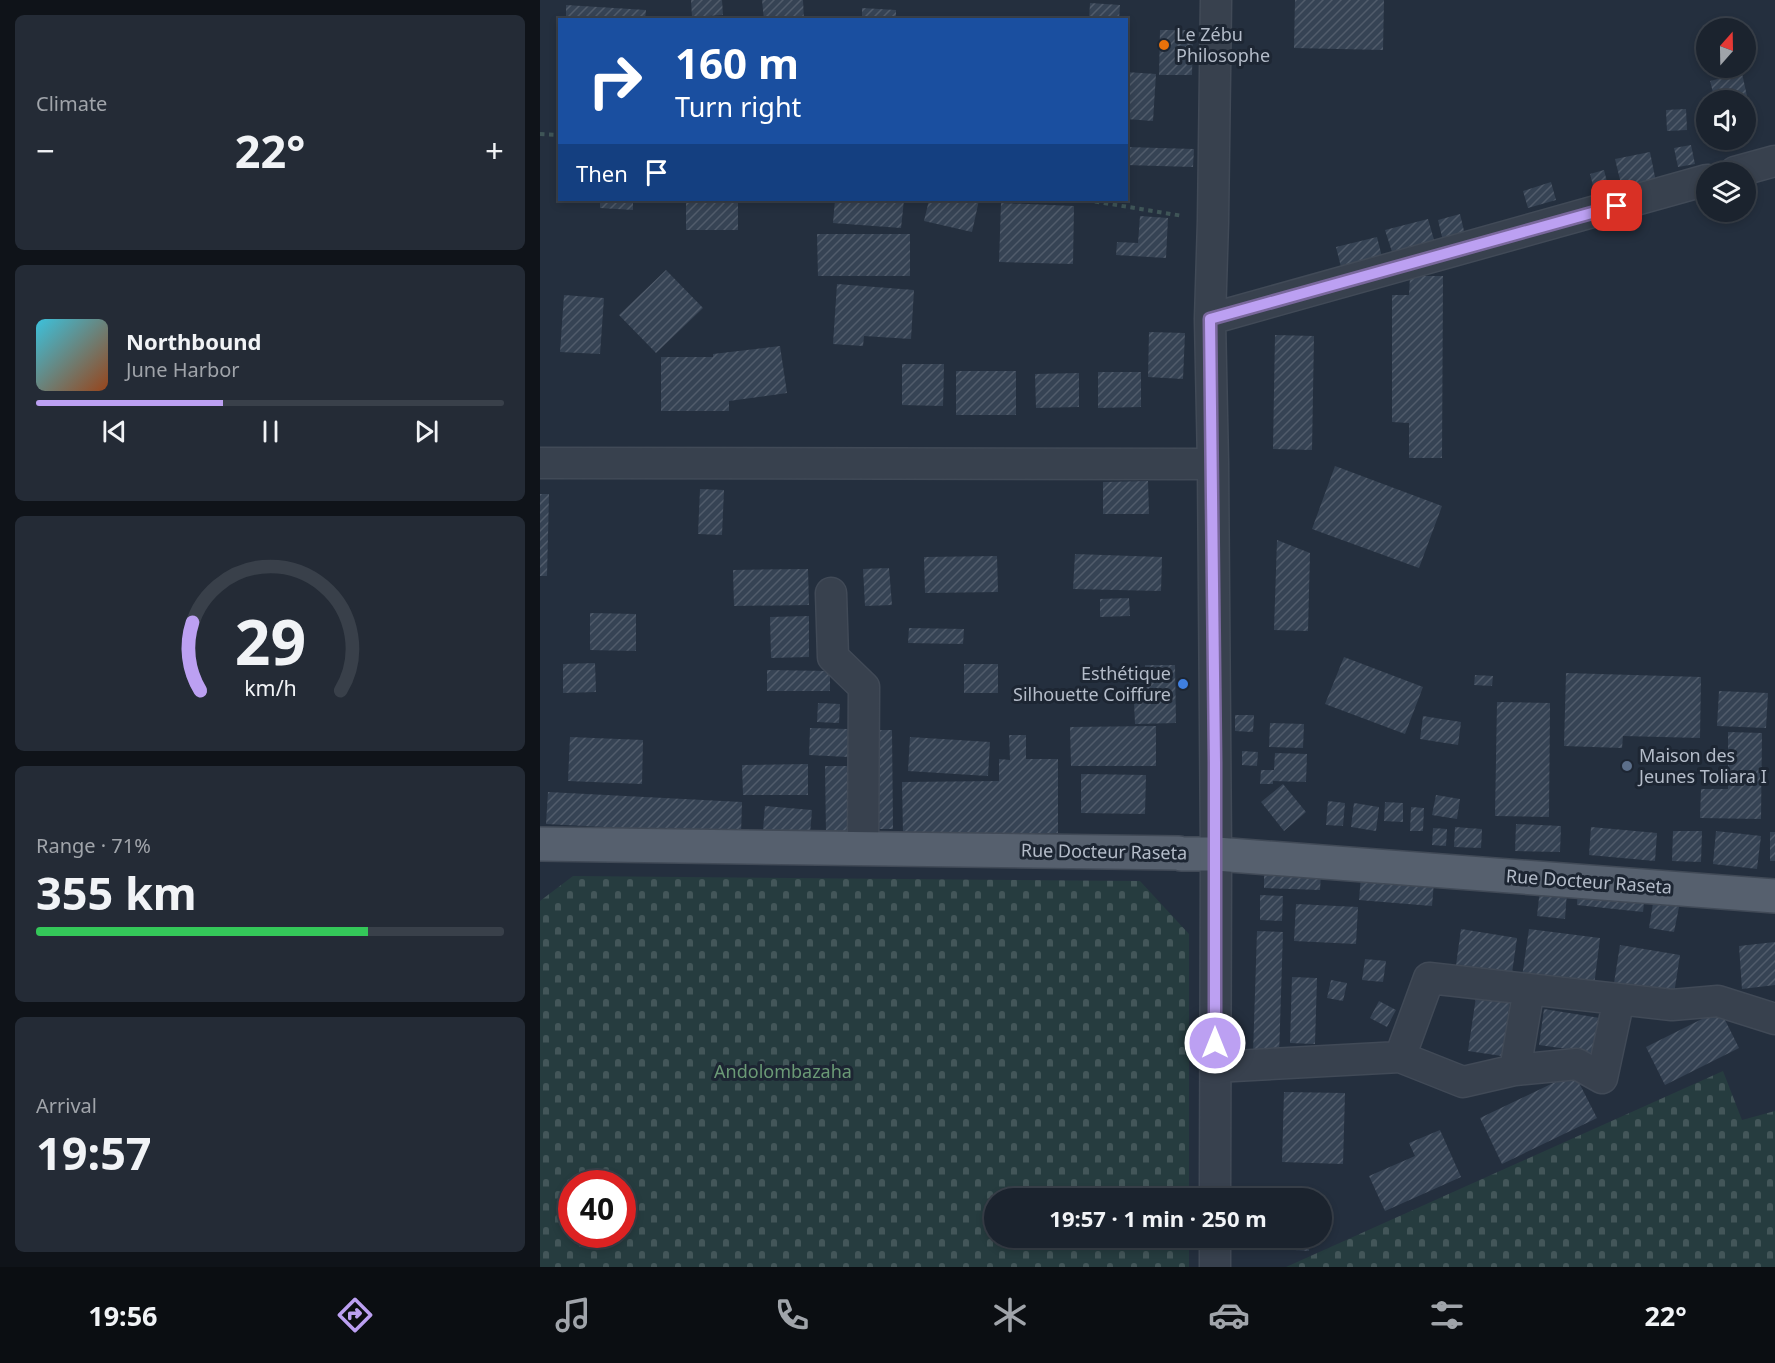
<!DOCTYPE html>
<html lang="en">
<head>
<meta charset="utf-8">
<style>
	:root { --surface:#1b232e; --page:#242b36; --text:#f1f3f6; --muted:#a0a4aa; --line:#39404a; --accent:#bca0f2 }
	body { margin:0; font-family:"Noto Sans",sans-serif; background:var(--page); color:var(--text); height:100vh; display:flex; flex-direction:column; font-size:22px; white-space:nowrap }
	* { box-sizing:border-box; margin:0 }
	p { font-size:20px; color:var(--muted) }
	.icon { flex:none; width:33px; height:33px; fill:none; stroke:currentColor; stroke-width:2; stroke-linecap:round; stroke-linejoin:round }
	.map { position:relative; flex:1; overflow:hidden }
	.side { display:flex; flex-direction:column; gap:15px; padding:15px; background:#0f1319; width:540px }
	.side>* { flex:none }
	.banner { position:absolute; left:18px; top:18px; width:570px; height:183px; border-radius:0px; box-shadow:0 3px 9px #0003,0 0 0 2px var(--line); background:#1a4fa0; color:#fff; overflow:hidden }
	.needle { width:39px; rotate:20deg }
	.controls { position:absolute; left:1156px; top:18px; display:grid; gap:12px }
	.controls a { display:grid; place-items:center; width:60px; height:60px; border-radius:50%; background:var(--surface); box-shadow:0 3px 9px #0003,0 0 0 2px var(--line); font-size:30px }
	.speed { position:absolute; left:18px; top:1170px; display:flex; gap:12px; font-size:30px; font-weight:700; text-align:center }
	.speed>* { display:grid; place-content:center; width:78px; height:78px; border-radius:50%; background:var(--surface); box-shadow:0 3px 9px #0003,0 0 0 2px var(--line); line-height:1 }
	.speed .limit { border:9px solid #d22; background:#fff; color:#111 }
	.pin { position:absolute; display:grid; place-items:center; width:51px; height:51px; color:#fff; margin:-26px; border-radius:12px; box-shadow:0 3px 9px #0006 }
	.me { position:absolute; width:66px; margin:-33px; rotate:0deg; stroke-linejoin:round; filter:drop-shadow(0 0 4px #0008) }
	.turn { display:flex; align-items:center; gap:21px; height:126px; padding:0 18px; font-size:27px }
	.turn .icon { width:78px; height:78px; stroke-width:2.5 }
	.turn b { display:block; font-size:42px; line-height:51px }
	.then { display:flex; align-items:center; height:57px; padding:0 18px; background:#0003; gap:12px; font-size:22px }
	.big { font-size:45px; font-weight:700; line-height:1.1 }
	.side .card { flex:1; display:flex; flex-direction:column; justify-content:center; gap:9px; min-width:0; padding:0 21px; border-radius:9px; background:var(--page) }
	.side .dial { align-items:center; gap:0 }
	.dial svg { height:156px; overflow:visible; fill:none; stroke:var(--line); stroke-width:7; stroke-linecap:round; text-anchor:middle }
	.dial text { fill:var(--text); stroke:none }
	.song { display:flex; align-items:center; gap:18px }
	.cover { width:72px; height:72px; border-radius:9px; background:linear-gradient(135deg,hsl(190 70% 55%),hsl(20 70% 35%)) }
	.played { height:6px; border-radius:3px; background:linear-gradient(90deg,var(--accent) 40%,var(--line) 40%) }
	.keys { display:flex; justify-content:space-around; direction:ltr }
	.heat { display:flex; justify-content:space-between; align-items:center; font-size:33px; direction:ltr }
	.charge { height:9px; border-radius:4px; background:linear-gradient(90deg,#34c759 71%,var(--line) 0) }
	.trip { position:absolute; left:444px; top:1188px; width:348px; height:60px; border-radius:30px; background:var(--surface); box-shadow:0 3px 9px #0003,0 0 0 2px var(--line); font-weight:700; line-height:60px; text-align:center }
	.tabs { display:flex; height:96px; justify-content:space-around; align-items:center; background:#0b0e12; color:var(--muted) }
	.tabs .icon { width:42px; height:42px }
	.tabs .on { color:var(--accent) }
	.tabs b { font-size:27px; color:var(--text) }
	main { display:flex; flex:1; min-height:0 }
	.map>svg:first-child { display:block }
	.cemetery { fill:url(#cemetery-stones); fill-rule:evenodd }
	.building { fill:url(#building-hatch) }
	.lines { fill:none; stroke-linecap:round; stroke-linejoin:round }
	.minor-casing { stroke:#414a57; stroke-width:33 }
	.major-casing { stroke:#414a57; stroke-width:36 }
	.path { stroke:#3f5557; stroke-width:4; stroke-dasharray:4.5 4.5; stroke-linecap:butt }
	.minor { stroke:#38414e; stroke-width:30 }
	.major { stroke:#56606e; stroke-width:33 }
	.route-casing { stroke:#7a689d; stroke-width:15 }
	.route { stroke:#bca0f2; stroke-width:10 }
	.food-dot { fill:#e8710a; stroke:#1d2633; stroke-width:2 }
	.shop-dot { fill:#3f7fe0; stroke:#1d2633; stroke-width:2 }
	.service-dot { fill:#5c6f8a; stroke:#1d2633; stroke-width:2 }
	.labels { text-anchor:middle; stroke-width:6; stroke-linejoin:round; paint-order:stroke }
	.poi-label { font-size:18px; fill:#b4bcc9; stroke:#1d2633; text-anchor:start }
	.street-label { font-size:18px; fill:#b4bcc9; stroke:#1d2633 }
	.park-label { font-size:18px; fill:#6b9a76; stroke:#1d2633 }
</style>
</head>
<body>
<main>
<section class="side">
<div class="card"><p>Climate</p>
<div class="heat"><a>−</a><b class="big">22°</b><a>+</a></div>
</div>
<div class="card">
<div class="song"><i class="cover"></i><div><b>Northbound</b><p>June Harbor</p></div></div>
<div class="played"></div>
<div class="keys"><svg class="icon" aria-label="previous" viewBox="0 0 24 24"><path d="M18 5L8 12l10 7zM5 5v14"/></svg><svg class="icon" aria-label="pause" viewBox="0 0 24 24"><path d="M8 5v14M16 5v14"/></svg><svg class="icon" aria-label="next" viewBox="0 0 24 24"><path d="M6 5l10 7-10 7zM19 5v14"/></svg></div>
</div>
<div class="card dial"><svg viewBox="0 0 100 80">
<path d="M14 69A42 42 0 1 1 86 69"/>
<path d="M14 69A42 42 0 0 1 10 34" stroke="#bca0f2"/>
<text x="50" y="56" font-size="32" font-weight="700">29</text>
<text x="50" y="72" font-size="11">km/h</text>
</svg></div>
<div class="card"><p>Range · 71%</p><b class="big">355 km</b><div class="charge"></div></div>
<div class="card"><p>Arrival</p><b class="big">19:57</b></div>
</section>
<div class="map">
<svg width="1235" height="1267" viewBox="0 0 1235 1267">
	<defs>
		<pattern id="cemetery-stones" width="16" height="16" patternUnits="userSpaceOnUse" patternTransform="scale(1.5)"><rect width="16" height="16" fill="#263c3f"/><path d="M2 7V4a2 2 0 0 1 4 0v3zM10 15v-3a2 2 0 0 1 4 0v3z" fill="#435659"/></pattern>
		<pattern id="building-hatch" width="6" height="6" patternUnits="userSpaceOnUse" patternTransform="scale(1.5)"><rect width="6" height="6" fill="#364354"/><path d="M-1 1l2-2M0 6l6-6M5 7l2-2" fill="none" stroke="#515c6b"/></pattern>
	</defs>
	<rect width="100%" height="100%" fill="#242f3e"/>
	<path class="cemetery" d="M 33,876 L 600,881 L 649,934 L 649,1198 L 454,1198 L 454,1238 L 649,1238 L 649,1267 L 0,1267 L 0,901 ZM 32,1184 L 82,1184 L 82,1234 L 32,1234 Z
		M 1183,1071 L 1202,1120 L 1235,1111 L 1235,1267 L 746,1267 Z"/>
	<path class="building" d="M 151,0 L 182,0 L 183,15 L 152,17 Z
		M 222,0 L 263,0 L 264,20 L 224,20 Z
		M 755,0 L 844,0 L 843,50 L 754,48 Z
		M 550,3 L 580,5 L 579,20 L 549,20 Z
		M 26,5 L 106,10 L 105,20 L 26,20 Z
		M 322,8 L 356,10 L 356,20 L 322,20 Z
		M 620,30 L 653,30 L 652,75 L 619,75 Z
		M 586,72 L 616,74 L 613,121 L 586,119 Z
		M 1202,73 L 1208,101 L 1175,100 L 1170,81 Z
		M 1146,109 L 1147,130 L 1127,131 L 1126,110 Z
		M 1151,145 L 1155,164 L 1138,167 L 1134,148 Z
		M 586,147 L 654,149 L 653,167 L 586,165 Z
		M 1110,152 L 1116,182 L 1082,188 L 1075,159 Z
		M 1064,170 L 1069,190 L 1055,193 L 1050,174 Z
		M 1011,182 L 1016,200 L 988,208 L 983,191 Z
		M 60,200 L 93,200 L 93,210 L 60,208 Z
		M 146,200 L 198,200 L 198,230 L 146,230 Z
		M 295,200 L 364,200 L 361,228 L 293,223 Z
		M 389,200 L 439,200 L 432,232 L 384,221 Z
		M 461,203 L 534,206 L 533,264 L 459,262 Z
		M 920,214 L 925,235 L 903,241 L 898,220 Z
		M 600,216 L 628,218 L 626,258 L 576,255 L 577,242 L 598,243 Z
		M 888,219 L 895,243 L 853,255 L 845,230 Z
		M 277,234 L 370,234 L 370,276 L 278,276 Z
		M 837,237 L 843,261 L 802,271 L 796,247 Z
		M 126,270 L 163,308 L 116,353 L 79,315 Z
		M 870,276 L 903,276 L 902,458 L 869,458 L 869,423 L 852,422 L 852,295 L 869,295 Z
		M 297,284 L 374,290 L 371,339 L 324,336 L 323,346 L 293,344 Z
		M 24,295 L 64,298 L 60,354 L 20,352 Z
		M 609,332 L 645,333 L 643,379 L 608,377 Z
		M 735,335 L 774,336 L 772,450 L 733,449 Z
		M 240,346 L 247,393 L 189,401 L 189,411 L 121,411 L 121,357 L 173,357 L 173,354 Z
		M 362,364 L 404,364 L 403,406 L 362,405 Z
		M 416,371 L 476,371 L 476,415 L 416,415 Z
		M 558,372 L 601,372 L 601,407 L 558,408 Z
		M 539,373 L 539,407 L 496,408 L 495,374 Z
		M 795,466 L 902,506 L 879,568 L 772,529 Z
		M 608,481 L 609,514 L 563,514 L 563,482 Z
		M 160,489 L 184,490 L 182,535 L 158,534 Z
		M 0,494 L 9,494 L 7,576 L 0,576 Z
		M 737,540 L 770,553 L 768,631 L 734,630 Z
		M 535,554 L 622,557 L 621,591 L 533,589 Z
		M 457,556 L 458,592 L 385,593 L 384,557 Z
		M 349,568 L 352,605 L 325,606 L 323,569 Z
		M 268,569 L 269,605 L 194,606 L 193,570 Z
		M 589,598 L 590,616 L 560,617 L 560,599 Z
		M 50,613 L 96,614 L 96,651 L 50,650 Z
		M 269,616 L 269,657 L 231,658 L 230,617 Z
		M 369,628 L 424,629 L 423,644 L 368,643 Z
		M 804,657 L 883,687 L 865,734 L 785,704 Z
		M 55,663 L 56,692 L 23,693 L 23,664 Z
		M 424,664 L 458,664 L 458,693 L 424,693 Z
		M 605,665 L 635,665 L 636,723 L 595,724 L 594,702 L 606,702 Z
		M 227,670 L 290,671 L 290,691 L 227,691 Z
		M 1026,673 L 1161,677 L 1160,738 L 1083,736 L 1082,748 L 1024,746 Z
		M 935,675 L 953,676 L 952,686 L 934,685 Z
		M 1179,691 L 1228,693 L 1226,728 L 1177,726 Z
		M 957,702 L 1010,703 L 1009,817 L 955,816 Z
		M 278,703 L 300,704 L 299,723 L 277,722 Z
		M 695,715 L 714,715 L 713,732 L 695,731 Z
		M 883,716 L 921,722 L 918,745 L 880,739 Z
		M 730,723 L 764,724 L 763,748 L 729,747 Z
		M 616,726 L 616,766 L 531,766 L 530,727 Z
		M 270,728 L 308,729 L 308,757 L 269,755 Z
		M 331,730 L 352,730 L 353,829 L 331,829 Z
		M 1188,732 L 1222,733 L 1221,819 L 1160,818 L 1161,789 L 1188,789 Z
		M 469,735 L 486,735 L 486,759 L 518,759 L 518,833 L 363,834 L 362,782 L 459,781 L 459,759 L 470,760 Z
		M 30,737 L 103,740 L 102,784 L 28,781 Z
		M 370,737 L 450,742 L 448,776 L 368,771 Z
		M 702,751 L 718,752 L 717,766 L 702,765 Z
		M 735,753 L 767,754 L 766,782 L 733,781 L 733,784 L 720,784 L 721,770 L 734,770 Z
		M 268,764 L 268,795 L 203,795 L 202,765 Z
		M 285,766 L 318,766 L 319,834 L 286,835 Z
		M 541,774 L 606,775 L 605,814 L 541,813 Z
		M 743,784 L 766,812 L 744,831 L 721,802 Z
		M 8,792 L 202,802 L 201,834 L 6,824 Z
		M 896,795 L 920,799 L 917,819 L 892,815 Z
		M 788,801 L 805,803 L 803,826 L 786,825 Z
		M 845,802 L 863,803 L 863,822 L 844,821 Z
		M 814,803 L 839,807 L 836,831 L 811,827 Z
		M 225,806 L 272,810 L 270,834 L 223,830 Z
		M 871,807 L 884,808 L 883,831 L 870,831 Z
		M 976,824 L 1021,826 L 1020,852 L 975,851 Z
		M 915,827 L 942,829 L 941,848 L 914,847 Z
		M 1051,827 L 1117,833 L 1115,861 L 1049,855 Z
		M 893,828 L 907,829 L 906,846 L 892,845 Z
		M 1133,831 L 1162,831 L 1161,862 L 1132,861 Z
		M 1176,831 L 1221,836 L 1217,869 L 1173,864 Z
		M 1230,832 L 1235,832 L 1235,861 L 1230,861 Z
		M 724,871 L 781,873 L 780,890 L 724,888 Z
		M 821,876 L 894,882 L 892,906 L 819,900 Z
		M 1038,888 L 1105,895 L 1103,912 L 1037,905 Z
		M 1000,889 L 1027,892 L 1025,919 L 997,916 Z
		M 720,895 L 743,896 L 742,921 L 720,920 Z
		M 1114,897 L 1140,902 L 1134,932 L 1109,928 Z
		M 756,904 L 818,907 L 816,944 L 754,941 Z
		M 921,929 L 977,938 L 972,973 L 916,965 Z
		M 989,929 L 1060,938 L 1054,986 L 982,977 Z
		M 717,931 L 743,932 L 739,1056 L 713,1055 Z
		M 1235,942 L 1235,985 L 1202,989 L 1199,946 Z
		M 1080,945 L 1140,955 L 1134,994 L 1074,983 Z
		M 825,959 L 846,961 L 843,982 L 822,980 Z
		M 752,977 L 777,978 L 775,1044 L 750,1043 Z
		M 791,980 L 807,983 L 803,1001 L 787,998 Z
		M 936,997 L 970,1002 L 962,1056 L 928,1051 Z
		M 839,1001 L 856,1010 L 847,1027 L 830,1018 Z
		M 1004,1009 L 1060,1018 L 1055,1053 L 999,1045 Z
		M 1180,1010 L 1199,1048 L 1125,1085 L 1106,1047 Z
		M 1034,1073 L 1057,1118 L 962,1164 L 940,1118 Z
		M 744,1092 L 805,1093 L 803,1164 L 742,1162 Z
		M 900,1130 L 921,1177 L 845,1211 L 829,1176 L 875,1156 L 869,1143 Z
		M 741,1238 L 770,1238 L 769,1251 L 741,1249 Z"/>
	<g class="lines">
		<g class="minor-casing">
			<path id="minor" d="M 1195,172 L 1235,161
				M 670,319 L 1167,180
				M 0,463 L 673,464
				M 291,593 L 293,657 L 324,687 L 323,849
				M 860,1057 L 889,978 L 1132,1005 L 1178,1001 L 1235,1019
				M 675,1067 L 860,1057 L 923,1082 L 975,1070 L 1037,1064 L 1062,1078 L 1079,999
				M 975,1070 L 989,989
				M 675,1198 L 676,854 L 673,464 L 670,319 L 673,221 L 676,0
				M 675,1267 L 675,1238"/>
		</g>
		<g class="major-casing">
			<path id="major" d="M 0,844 L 639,853 L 641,854 L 676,854 L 1235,896"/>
		</g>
		<path class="path" d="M 0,134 L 20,135
			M 546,200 L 643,216"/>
		<use href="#minor" class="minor"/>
		<use href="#major" class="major"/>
	</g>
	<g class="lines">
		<g class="route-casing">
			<path id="route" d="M 675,1043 L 675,762 L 670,319 L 1077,206"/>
		</g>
		<use href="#route" class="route"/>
	</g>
	<circle class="food-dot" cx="624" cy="45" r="6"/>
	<circle class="shop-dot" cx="643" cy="684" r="6"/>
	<circle class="service-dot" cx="1087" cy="766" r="6"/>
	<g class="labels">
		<g class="poi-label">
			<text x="636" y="41">Le Zébu<tspan x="636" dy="21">Philosophe</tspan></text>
			<text x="631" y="680" text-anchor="end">Esthétique<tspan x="631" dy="21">Silhouette Coiffure</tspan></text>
			<text x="1099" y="762">Maison des<tspan x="1099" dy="21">Jeunes Toliara I</tspan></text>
		</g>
		<g class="street-label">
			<text transform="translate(564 852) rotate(1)" y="6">Rue Docteur Raseta</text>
			<text transform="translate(1049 882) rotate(4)" y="6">Rue Docteur Raseta</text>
		</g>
		<g class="park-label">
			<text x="243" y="1078">Andolombazaha</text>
		</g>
	</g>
</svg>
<div class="controls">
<a><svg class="needle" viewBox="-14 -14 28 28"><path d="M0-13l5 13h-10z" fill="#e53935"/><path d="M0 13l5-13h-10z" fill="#a0a4aa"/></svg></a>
<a><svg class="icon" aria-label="sound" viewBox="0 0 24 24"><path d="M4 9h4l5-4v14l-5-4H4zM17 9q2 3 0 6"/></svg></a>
<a><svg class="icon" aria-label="layers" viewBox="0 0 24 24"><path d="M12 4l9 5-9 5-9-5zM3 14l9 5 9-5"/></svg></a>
</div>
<div class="speed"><div class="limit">40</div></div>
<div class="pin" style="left:1077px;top:206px;background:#d93025"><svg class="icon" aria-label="arrive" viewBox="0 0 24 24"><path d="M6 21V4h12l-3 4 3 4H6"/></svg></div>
<svg class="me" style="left:675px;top:1043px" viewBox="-20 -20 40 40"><circle r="17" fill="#bca0f2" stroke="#fff" stroke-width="3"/><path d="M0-11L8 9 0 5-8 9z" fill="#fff"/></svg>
<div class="trip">19:57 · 1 min · 250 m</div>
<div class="banner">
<div class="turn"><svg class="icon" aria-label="right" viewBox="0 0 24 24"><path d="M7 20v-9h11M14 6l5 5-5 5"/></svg><div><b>160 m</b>Turn right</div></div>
<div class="then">Then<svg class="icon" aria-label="arrive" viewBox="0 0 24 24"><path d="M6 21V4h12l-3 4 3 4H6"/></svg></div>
</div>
</div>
</main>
<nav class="tabs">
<b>19:56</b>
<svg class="icon on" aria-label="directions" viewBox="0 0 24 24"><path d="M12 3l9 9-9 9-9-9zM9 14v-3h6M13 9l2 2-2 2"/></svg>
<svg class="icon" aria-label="music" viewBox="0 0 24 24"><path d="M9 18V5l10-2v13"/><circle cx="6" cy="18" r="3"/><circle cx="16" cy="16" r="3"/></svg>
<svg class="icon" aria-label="phone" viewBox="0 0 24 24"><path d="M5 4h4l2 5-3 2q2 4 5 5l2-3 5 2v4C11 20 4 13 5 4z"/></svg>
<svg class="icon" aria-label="climate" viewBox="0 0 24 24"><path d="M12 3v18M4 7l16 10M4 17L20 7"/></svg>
<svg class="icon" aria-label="car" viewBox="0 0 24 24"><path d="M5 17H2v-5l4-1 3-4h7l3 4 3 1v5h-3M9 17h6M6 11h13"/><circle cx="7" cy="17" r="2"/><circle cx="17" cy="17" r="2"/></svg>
<svg class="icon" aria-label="filters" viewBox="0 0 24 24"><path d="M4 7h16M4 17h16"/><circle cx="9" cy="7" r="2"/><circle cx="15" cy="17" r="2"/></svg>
<b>22°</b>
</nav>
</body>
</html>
